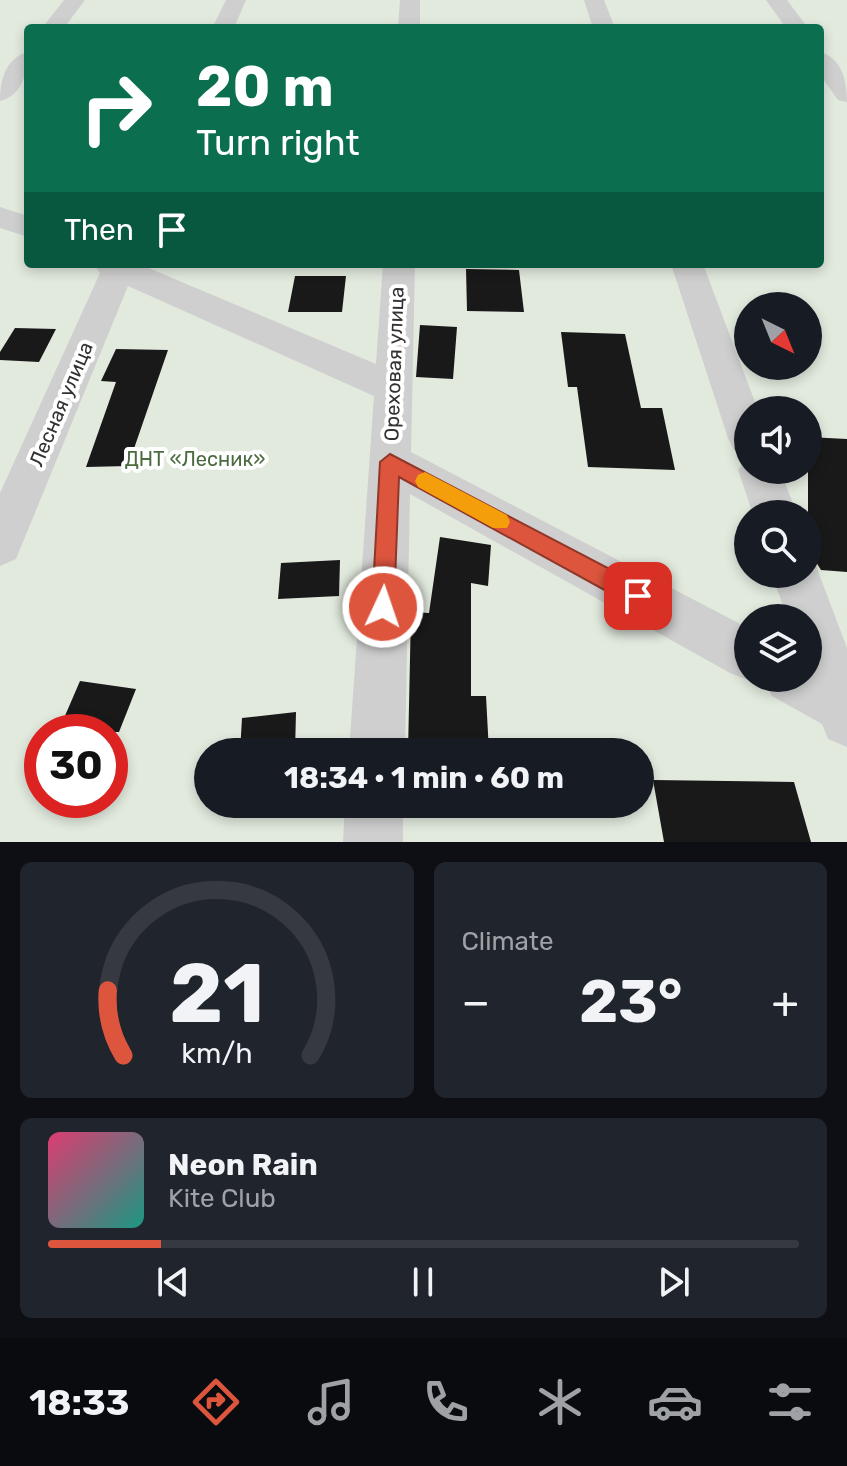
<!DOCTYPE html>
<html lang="en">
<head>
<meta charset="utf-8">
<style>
	:root { --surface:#171b24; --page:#20242c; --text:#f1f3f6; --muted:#9ea1a6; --line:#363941; --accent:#de553e }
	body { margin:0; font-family:Rubik,sans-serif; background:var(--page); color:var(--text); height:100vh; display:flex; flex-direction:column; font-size:30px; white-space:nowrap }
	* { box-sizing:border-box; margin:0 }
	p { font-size:26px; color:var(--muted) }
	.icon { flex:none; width:44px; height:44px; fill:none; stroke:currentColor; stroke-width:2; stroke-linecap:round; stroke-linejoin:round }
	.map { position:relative; height:842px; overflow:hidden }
	.sheet { display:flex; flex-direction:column; gap:20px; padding:20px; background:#0d0f14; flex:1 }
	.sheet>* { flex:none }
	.top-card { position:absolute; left:24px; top:24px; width:800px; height:244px; border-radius:8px; box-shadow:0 4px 12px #0003; background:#0b6e4f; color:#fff; overflow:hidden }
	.needle { width:52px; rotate:137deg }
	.fabs { position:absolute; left:734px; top:292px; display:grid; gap:16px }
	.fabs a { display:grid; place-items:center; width:88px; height:88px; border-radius:50%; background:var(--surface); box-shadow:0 4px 12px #0003; font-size:40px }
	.speed { position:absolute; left:24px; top:714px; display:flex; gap:16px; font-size:40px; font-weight:700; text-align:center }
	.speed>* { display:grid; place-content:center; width:104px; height:104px; border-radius:50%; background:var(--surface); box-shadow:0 4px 12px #0003; line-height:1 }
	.speed .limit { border:12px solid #d22; background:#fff; color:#111 }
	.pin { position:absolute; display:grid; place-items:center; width:68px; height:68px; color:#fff; margin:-34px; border-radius:16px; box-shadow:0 4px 12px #0006 }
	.me { position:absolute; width:88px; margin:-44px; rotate:3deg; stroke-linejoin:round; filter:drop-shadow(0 0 6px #0008) }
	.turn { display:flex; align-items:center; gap:28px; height:168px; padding:0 40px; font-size:36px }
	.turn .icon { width:104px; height:104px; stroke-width:2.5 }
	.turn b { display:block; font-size:56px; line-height:68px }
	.then { display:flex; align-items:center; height:76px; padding:0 40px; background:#0003; gap:16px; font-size:30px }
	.big { font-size:60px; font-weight:700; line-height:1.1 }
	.sheet .widget { flex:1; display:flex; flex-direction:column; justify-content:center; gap:12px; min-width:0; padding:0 28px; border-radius:12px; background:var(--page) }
	.sheet .dial { align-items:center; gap:0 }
	.dial svg { height:208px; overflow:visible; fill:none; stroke:var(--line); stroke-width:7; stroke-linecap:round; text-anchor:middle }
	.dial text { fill:var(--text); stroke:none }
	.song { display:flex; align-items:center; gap:24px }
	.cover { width:96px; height:96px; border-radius:12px; background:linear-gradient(135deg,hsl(340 70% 55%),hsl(170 70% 35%)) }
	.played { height:8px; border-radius:4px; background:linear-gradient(90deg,var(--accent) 15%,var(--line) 15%) }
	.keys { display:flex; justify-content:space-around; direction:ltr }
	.heat { display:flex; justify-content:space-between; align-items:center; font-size:44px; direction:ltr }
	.sheet .tiles { flex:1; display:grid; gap:20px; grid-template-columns:1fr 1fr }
	.widget:last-child { grid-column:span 2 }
	.trip { position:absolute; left:194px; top:738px; width:460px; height:80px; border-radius:40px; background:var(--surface); box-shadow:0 4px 12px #0003; font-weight:700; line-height:80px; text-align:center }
	.tabs { display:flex; height:128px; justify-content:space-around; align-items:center; background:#090b0e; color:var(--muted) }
	.tabs .icon { width:56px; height:56px }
	.tabs .active { color:var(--accent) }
	.tabs b { font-size:36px; color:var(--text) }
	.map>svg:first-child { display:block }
	.green { fill:#e2eade; fill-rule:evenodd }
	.building { fill:#191919 }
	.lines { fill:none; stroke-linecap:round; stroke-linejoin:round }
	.street { fill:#cfcfcf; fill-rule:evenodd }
	.route { fill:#de553e; stroke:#903728; stroke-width:2 }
	.slow { fill:#f59e0b }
	.labels { text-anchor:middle; stroke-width:8; stroke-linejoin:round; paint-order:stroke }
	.street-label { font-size:20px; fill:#323232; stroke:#fff }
	.park-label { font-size:20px; fill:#4b6c40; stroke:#fff }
</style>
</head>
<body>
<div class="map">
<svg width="847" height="842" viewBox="0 0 847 842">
	<rect width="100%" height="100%" fill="#fff"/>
	<path class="green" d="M 0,0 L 847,0 L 847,842 L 0,842 ZM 28,28 L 820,28 L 820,264 L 28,264 ZM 748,306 L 808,306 L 808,366 L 748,366 ZM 748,410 L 808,410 L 808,470 L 748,470 ZM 748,514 L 808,514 L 808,574 L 748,574 ZM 748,618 L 808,618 L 808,678 L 748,678 ZM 42,732 L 110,732 L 110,800 L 42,800 ZM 208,752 L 640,752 L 640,804 L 208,804 Z"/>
	<path class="building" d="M 466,269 L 519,270 L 524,312 L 467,311 Z
		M 295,276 L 346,276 L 342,312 L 288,312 Z
		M 420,325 L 457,327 L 453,379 L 416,377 Z
		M 15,328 L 56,329 L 39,362 L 0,360 L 0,352 Z
		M 561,332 L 625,334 L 641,408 L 662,408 L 675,470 L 588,467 L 577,387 L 568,387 Z
		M 116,349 L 168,350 L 128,466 L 86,467 L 116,382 L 101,381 Z
		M 808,437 L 847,439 L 847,572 L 821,570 L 808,549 Z
		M 440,537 L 491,545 L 488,586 L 471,583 L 471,696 L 486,696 L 489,752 L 408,752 L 411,612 L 429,613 Z
		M 340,560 L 339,596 L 278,599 L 281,563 Z
		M 80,681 L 136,689 L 119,732 L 58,732 Z
		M 296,712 L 295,752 L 240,752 L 242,718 Z
		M 653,780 L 794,782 L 811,842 L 664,842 Z"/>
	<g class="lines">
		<path class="street" d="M 64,0 L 85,0 L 64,28 L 42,28 Z
			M 226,0 L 246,0 L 234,28 L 212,28 Z
			M 400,0 L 420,0 L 420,28 L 398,28 Z
			M 584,0 L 604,0 L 615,28 L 593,28 Z
			M 766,0 L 787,0 L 808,28 L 786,28 Z
			M 28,52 C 28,72 22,96 0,101 C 0,81 5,58 28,52 Z
			M 820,52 C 843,58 847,83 847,102 L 838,100 L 820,75 Z
			M 0,207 L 28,216 L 28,237 L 0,228 Z
			M 93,264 L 139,264 L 376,364 L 383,264 L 415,264 L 411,452 L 748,628 L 748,678 L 754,678 L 748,680 L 730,673 L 410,494 L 405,752 L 349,752 L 374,396 L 128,286 L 16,559 L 0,566 L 0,493 L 100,273 Z
			M 671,264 L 703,264 L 758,410 L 748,410 L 748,455 L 734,450 L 728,438 Z
			M 748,455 L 748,470 L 780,470 L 797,514 L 753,514 L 738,470 Z
			M 808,556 L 813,558 L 847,648 L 847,747 L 828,739 L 822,724 L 772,696 L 764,678 L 808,678 L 808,618 L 787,618 L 772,574 L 808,574 Z
			M 345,804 L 403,804 L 403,842 L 343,842 Z"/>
	</g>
	<path class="route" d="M 390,454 L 646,588 L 649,596 L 646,604 L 638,607 L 630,604 L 399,477 L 394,607 L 391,615 L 383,618 L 376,615 L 372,607 L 380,462 Z"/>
	<path class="slow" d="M 425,472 L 507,515 L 510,522 L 507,528 L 493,528 L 418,487 L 415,481 L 418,475 Z"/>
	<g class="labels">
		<g class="street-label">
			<text transform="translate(394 364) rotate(-88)" y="7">Ореховая улица</text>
			<text transform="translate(61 404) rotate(-67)" y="7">Лесная улица</text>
		</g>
		<g class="park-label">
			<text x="195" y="466">ДНТ «Лесник»</text>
		</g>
	</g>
</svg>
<div class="fabs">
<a><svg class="needle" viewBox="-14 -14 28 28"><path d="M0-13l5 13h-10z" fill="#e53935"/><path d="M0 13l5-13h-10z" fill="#9ea1a6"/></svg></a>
<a><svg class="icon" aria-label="sound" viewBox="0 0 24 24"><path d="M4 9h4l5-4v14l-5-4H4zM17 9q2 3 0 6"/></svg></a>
<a><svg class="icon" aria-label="search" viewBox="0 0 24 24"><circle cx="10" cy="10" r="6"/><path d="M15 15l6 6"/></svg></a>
<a><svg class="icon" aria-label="layers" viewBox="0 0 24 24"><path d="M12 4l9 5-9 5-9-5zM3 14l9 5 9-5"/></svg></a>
</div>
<div class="speed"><div class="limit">30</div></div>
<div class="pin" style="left:638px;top:596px;background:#d93025"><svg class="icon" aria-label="arrive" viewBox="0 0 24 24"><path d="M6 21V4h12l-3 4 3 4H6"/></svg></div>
<svg class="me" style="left:383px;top:607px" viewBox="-20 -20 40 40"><circle r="17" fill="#de553e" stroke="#fff" stroke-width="3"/><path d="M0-11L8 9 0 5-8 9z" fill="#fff"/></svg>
<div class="trip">18:34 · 1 min · 60 m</div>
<div class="top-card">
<div class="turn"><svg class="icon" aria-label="right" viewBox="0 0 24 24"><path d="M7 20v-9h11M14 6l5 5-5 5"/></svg><div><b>20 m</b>Turn right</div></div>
<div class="then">Then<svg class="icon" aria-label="arrive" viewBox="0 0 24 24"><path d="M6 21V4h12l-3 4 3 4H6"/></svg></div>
</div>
</div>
<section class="sheet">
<div class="tiles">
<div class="widget dial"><svg viewBox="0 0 100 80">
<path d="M14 69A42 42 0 1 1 86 69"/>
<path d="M14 69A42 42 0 0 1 8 44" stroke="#de553e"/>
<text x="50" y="56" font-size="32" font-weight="700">21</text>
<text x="50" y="72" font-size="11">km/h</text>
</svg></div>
<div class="widget"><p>Climate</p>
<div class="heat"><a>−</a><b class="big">23°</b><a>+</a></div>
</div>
<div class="widget">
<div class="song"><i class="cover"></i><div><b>Neon Rain</b><p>Kite Club</p></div></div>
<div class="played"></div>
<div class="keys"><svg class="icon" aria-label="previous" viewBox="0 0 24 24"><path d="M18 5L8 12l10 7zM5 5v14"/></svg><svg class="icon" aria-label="pause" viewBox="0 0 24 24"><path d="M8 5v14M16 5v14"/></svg><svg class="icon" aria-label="next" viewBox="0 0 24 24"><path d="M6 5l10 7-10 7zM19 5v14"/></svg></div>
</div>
</div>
</section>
<nav class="tabs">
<b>18:33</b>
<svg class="icon active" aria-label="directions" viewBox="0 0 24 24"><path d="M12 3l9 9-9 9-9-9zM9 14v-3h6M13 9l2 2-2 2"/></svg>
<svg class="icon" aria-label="music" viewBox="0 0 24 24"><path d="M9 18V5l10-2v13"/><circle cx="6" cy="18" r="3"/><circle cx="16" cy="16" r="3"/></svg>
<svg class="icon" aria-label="phone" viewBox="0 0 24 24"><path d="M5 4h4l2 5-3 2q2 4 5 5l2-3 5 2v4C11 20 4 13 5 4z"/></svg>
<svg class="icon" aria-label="climate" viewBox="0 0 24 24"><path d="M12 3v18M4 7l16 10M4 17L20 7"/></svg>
<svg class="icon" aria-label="car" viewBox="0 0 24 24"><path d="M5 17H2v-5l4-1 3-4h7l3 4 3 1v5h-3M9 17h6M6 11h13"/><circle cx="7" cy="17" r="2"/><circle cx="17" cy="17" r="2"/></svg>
<svg class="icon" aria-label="filters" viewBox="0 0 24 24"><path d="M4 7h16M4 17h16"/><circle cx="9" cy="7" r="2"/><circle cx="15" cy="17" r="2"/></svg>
</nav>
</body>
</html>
